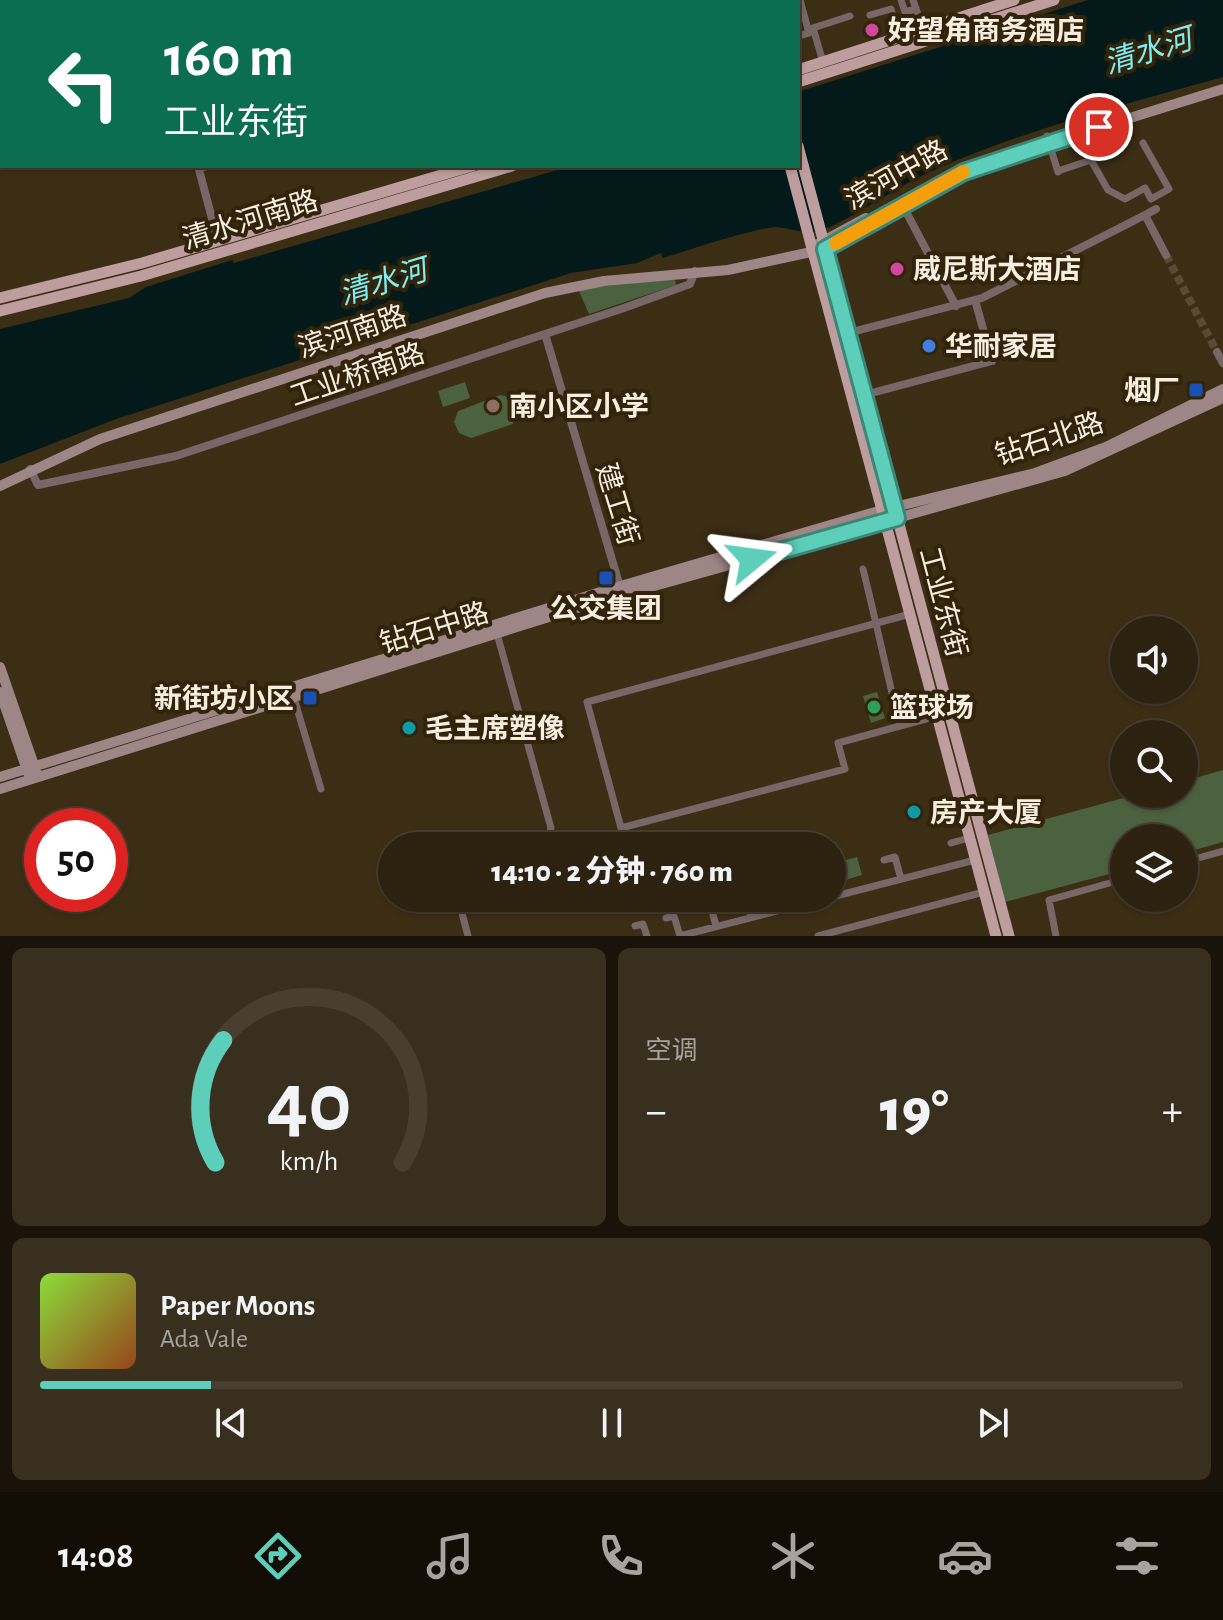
<!DOCTYPE html>
<html lang="zh">
<head>
<meta charset="utf-8">
<style>
	:root { --surface:#2d2210; --page:#392f1e; --text:#f1f3f6; --muted:#a7a49f; --line:#483f30; --accent:#5dceb9 }
	body { margin:0; font-family:"Alegreya Sans","Noto Sans SC",sans-serif; background:var(--page); color:var(--text); height:100vh; display:flex; flex-direction:column; font-size:30px; white-space:nowrap }
	* { box-sizing:border-box; margin:0 }
	p { font-size:26px; color:var(--muted) }
	.icon { flex:none; width:44px; height:44px; fill:none; stroke:currentColor; stroke-width:2; stroke-linecap:round; stroke-linejoin:round }
	.map { position:relative; height:936px; overflow:hidden }
	.panel { display:flex; flex-direction:column; gap:12px; padding:12px; background:#191309; flex:1 }
	.panel>* { flex:none }
	.hud { position:absolute; left:0px; top:0px; width:800px; height:168px; box-shadow:0 2px 6px #0004,0 0 0 2px var(--line); background:#0b6e4f; color:#fff; overflow:hidden }
	.fabs { position:absolute; left:1110px; top:616px; display:grid; gap:16px }
	.fabs a { display:grid; place-items:center; width:88px; height:88px; border-radius:50%; background:var(--surface); box-shadow:0 2px 6px #0004,0 0 0 2px var(--line); font-size:40px }
	.speed { position:absolute; left:24px; top:808px; display:flex; gap:16px; font-size:40px; font-weight:700; text-align:center }
	.speed>* { display:grid; place-content:center; width:104px; height:104px; border-radius:50%; background:var(--surface); box-shadow:0 2px 6px #0004,0 0 0 2px var(--line); line-height:1 }
	.speed .limit { border:12px solid #d22; background:#fff; color:#111 }
	.pin { position:absolute; display:grid; place-items:center; width:68px; height:68px; color:#fff; margin:-34px; border:4px solid #fff; border-radius:50%; box-shadow:0 2px 8px #0007 }
	.me { position:absolute; width:88px; margin:-44px; rotate:74deg; stroke-linejoin:round; filter:drop-shadow(0 0 6px #0008) }
	.turn { display:flex; align-items:center; gap:28px; height:168px; padding:0 32px; font-size:36px }
	.turn .icon { width:104px; height:104px; stroke-width:2.5 }
	.turn b { display:block; font-size:56px; line-height:68px }
	.big { font-size:60px; font-weight:800; line-height:1.1 }
	.panel .card { flex:1; display:flex; flex-direction:column; justify-content:center; gap:12px; min-width:0; padding:0 28px; border-radius:12px; background:var(--page) }
	.panel .dial { align-items:center; gap:0 }
	.dial svg { height:208px; overflow:visible; fill:none; stroke:var(--line); stroke-width:7; stroke-linecap:round; text-anchor:middle }
	.dial text { fill:var(--text); stroke:none }
	.song { display:flex; align-items:center; gap:24px }
	.cover { width:96px; height:96px; border-radius:12px; background:linear-gradient(135deg,hsl(90 70% 55%),hsl(20 70% 35%)) }
	.played { height:8px; border-radius:4px; background:linear-gradient(90deg,var(--accent) 15%,var(--line) 15%) }
	.keys { display:flex; justify-content:space-around; direction:ltr }
	.heat { display:flex; justify-content:space-between; align-items:center; font-size:44px; direction:ltr }
	.panel .tiles { flex:1; display:grid; gap:12px; grid-template-columns:1fr 1fr }
	.card:last-child { grid-column:span 2 }
	.trip { position:absolute; left:378px; top:832px; width:468px; height:80px; border-radius:40px; background:var(--surface); box-shadow:0 2px 6px #0004,0 0 0 2px var(--line); font-weight:800; line-height:80px; text-align:center }
	.menu { display:flex; height:128px; justify-content:space-around; align-items:center; background:#120e06; color:var(--muted) }
	.menu .icon { width:56px; height:56px }
	.menu .active { color:var(--accent) }
	.menu b { font-size:36px; color:var(--text) }
	.map>svg:first-child { display:block }
	.green { fill:#4c6140 }
	.water { fill:#03191a }
	.lines { fill:none; stroke-linecap:round; stroke-linejoin:round }
	.tertiary-tunnel { stroke:#584a33; stroke-width:8; stroke-dasharray:8 4; stroke-linecap:butt }
	.minor { stroke:#776767; stroke-width:7 }
	.tertiary { stroke:#776767; stroke-width:8 }
	.secondary { stroke:#9e8686; stroke-width:10 }
	.primary { stroke:#bd9d9d; stroke-width:11 }
	.route-casing { stroke:#3c8678; stroke-width:20 }
	.route { stroke:#5dceb9; stroke-width:14 }
	.slow { stroke:#f59e0b; stroke-width:14 }
	.hotel-dot { fill:#d1479c; stroke:#32240b; stroke-width:3 }
	.shop-dot { fill:#3f7fe0; stroke:#32240b; stroke-width:3 }
	.transit-dot { fill:#1a4fb4; stroke:#32240b; stroke-width:3 }
	.education-dot { fill:#8d6e63; stroke:#32240b; stroke-width:3 }
	.leisure-dot { fill:#2e9e5b; stroke:#32240b; stroke-width:3 }
	.culture-dot { fill:#0f9aa8; stroke:#32240b; stroke-width:3 }
	.labels { text-anchor:middle; stroke-width:8; stroke-linejoin:round; paint-order:stroke }
	.poi-label { font-size:28px; font-weight:bold; fill:#f8eee0; stroke:#32240b; text-anchor:start }
	.street-label { font-size:28px; fill:#f8eee0; stroke:#32240b }
	.water-label { font-size:30px; font-style:italic; fill:#7eeef5; stroke:#32240b }
</style>
</head>
<body>
<div class="map">
<svg width="1223" height="936" viewBox="0 0 1223 936">
	<rect width="100%" height="100%" fill="#3c2d15"/>
	<path class="green" d="M 675,278 L 676,285 L 589,314 L 578,289 Z
		M 465,382 L 470,398 L 443,407 L 438,391 Z
		M 500,395 L 509,397 L 517,407 L 513,424 L 471,438 L 459,433 L 454,422 L 458,411 Z
		M 877,692 L 885,718 L 871,723 L 863,696 Z
		M 1223,770 L 1223,842 L 1184,853 L 1184,838 L 1124,838 L 1124,870 L 1005,902 L 988,835 L 1138,794 L 1184,794 L 1184,781 Z
		M 857,857 L 862,875 L 832,884 L 832,864 Z"/>
	<path class="water" d="M 1088,0 L 1223,0 L 1223,77 C 1126,104 1027,129 934,170 C 897,186 864,212 827,228 C 802,239 788,224 768,228 C 733,235 698,247 663,258 L 661,253 L 637,263 L 571,273 L 116,419 L 0,464 L 0,329 L 129,298 L 146,287 L 232,260 L 234,263 L 572,166 L 798,166 L 798,92 Z"/>
	<g class="lines">
		<path class="tertiary-tunnel" d="M 1166,255 L 1217,352"/>
		<path class="minor" d="M 434,0 L 435,2
			M 473,0 L 474,2
			M 501,0 L 502,2
			M 529,0 L 530,2
			M 649,0 L 649,2
			M 669,0 L 670,2
			M 774,0 L 774,2
			M 901,0 L 905,12 L 916,9
			M 913,0 L 923,29
			M 598,2 L 606,0
			M 870,15 L 891,9 L 900,37
			M 798,36 L 809,33 L 800,0
			M 823,62 L 813,28 L 850,16
			M 1047,136 L 1058,172
			M 199,168 L 212,166
			M 1058,171 L 1091,160 L 1108,190 L 1125,199 L 1145,188 L 1151,199 L 1169,189 L 1143,143
			M 863,569 C 876,621 887,674 900,726 L 838,743 L 845,769 L 621,828 L 587,702 L 877,623 L 910,614
			M 496,630 L 551,828 L 548,839 L 538,846
			M 293,695 L 321,789
			M 900,726 L 937,716
			M 951,843 L 969,838
			M 884,860 L 895,857 L 901,879
			M 1184,862 L 1223,851
			M 832,897 L 975,860
			M 458,898 L 468,936
			M 746,898 L 751,917
			M 703,909 L 711,907 L 716,926
			M 666,918 L 674,916 L 680,936
			M 635,926 L 643,924 L 647,936
			M 680,936 L 827,898
			M 818,936 L 984,892
			M 1056,936 L 1049,900 L 1124,879"/>
		<path class="tertiary" d="M 179,0 L 179,2
			M 550,0 L 551,2
			M 198,166 L 218,241
			M 903,206 L 956,306
			M 1145,215 L 1156,209
			M 848,333 L 982,298 L 1145,215 L 1166,255
			M 545,334 L 621,590
			M 1217,352 L 1223,363
			M 864,395 L 992,361 L 975,300
			M 30,469 L 38,485 L 176,456 L 624,308 L 690,284 L 695,271"/>
		<path class="secondary" d="M 816,245 L 866,218
			M 0,486 L 100,439 L 545,293 L 604,281 L 728,270 L 825,249 L 979,165 L 1223,89
			M 0,667 L 36,771
			M 0,692 L 28,773
			M 0,777 L 607,590 L 882,510 L 1035,473 L 1106,447 L 1223,389
			M 0,789 L 597,602 L 1065,471 L 1223,398"/>
		<path class="primary" d="M 749,0 L 750,2
			M 759,0 L 760,2
			M 798,70 L 1014,0
			M 798,82 L 1054,0
			M 798,146 L 1009,936
			M 790,166 L 996,936
			M 0,298 L 142,263 L 472,166
			M 0,311 L 141,276 L 512,166"/>
	</g>
	<g class="lines">
		<g class="route-casing">
			<path id="route" d="M 752,559 L 897,518 L 825,249 L 964,172 L 1099,127"/>
		</g>
		<use href="#route" class="route"/>
		<path class="slow" d="M 836,243 L 963,172"/>
	</g>
	<g class="hotel-dot">
		<circle cx="872" cy="30" r="8"/>
		<circle cx="897" cy="269" r="8"/>
	</g>
	<circle class="shop-dot" cx="929" cy="346" r="8"/>
	<g class="transit-dot">
		<rect x="1188" y="382" width="16" height="16" rx="4"/>
		<rect x="598" y="570" width="16" height="16" rx="4"/>
		<rect x="302" y="690" width="16" height="16" rx="4"/>
	</g>
	<circle class="education-dot" cx="493" cy="406" r="8"/>
	<circle class="leisure-dot" cx="874" cy="707" r="8"/>
	<g class="culture-dot">
		<circle cx="409" cy="728" r="8"/>
		<circle cx="914" cy="812" r="8"/>
	</g>
	<g class="labels">
		<g class="poi-label">
			<text x="888" y="40">好望角商务酒店</text>
			<text x="913" y="279">威尼斯大酒店</text>
			<text x="945" y="356">华耐家居</text>
			<text x="1180" y="400" text-anchor="end">烟厂</text>
			<text x="509" y="416">南小区小学</text>
			<text x="606" y="618" text-anchor="middle">公交集团</text>
			<text x="294" y="708" text-anchor="end">新街坊小区</text>
			<text x="890" y="717">篮球场</text>
			<text x="425" y="738">毛主席塑像</text>
			<text x="930" y="822">房产大厦</text>
		</g>
		<g class="street-label">
			<text transform="translate(896 174) rotate(-29)" y="10">滨河中路</text>
			<text transform="translate(250 219) rotate(-17)" y="10">清水河南路</text>
			<text transform="translate(352 331) rotate(-18)" y="10">滨河南路</text>
			<text transform="translate(357 374) rotate(-19)" y="10">工业桥南路</text>
			<text transform="translate(1049 438) rotate(-18)" y="10">钻石北路</text>
			<text transform="translate(618 504) rotate(73)" y="10">建工街</text>
			<text transform="translate(944 602) rotate(75)" y="10">工业东街</text>
			<text transform="translate(434 627) rotate(-17)" y="10">钻石中路</text>
		</g>
		<g class="water-label">
			<text transform="translate(1148 51) rotate(-17)" y="10">清水河</text>
			<text transform="translate(383 282) rotate(-17)" y="10">清水河</text>
		</g>
	</g>
</svg>
<div class="fabs">
<a><svg class="icon" aria-label="sound" viewBox="0 0 24 24"><path d="M4 9h4l5-4v14l-5-4H4zM17 9q2 3 0 6"/></svg></a>
<a><svg class="icon" aria-label="search" viewBox="0 0 24 24"><circle cx="10" cy="10" r="6"/><path d="M15 15l6 6"/></svg></a>
<a><svg class="icon" aria-label="layers" viewBox="0 0 24 24"><path d="M12 4l9 5-9 5-9-5zM3 14l9 5 9-5"/></svg></a>
</div>
<div class="speed"><div class="limit">50</div></div>
<div class="pin" style="left:1099px;top:127px;background:#d93025"><svg class="icon" aria-label="arrive" viewBox="0 0 24 24"><path d="M6 21V4h12l-3 4 3 4H6"/></svg></div>
<svg class="me" style="left:752px;top:559px" viewBox="-20 -20 40 40"><path d="M0-17L14 15 0 8-14 15z" fill="#5dceb9" stroke="#fff" stroke-width="4"/></svg>
<div class="trip">14:10 · 2 分钟 · 760 m</div>
<div class="hud">
<div class="turn"><svg class="icon" aria-label="left" viewBox="0 0 24 24"><path d="M17 20v-9H6M10 6l-5 5 5 5"/></svg><div><b>160 m</b>工业东街</div></div>
</div>
</div>
<section class="panel">
<div class="tiles">
<div class="card dial"><svg viewBox="0 0 100 80">
<path d="M14 69A42 42 0 1 1 86 69"/>
<path d="M14 69A42 42 0 0 1 17 22" stroke="#5dceb9"/>
<text x="50" y="56" font-size="32" font-weight="700">40</text>
<text x="50" y="72" font-size="11">km/h</text>
</svg></div>
<div class="card"><p>空调</p>
<div class="heat"><a>−</a><b class="big">19°</b><a>+</a></div>
</div>
<div class="card">
<div class="song"><i class="cover"></i><div><b>Paper Moons</b><p>Ada Vale</p></div></div>
<div class="played"></div>
<div class="keys"><svg class="icon" aria-label="previous" viewBox="0 0 24 24"><path d="M18 5L8 12l10 7zM5 5v14"/></svg><svg class="icon" aria-label="pause" viewBox="0 0 24 24"><path d="M8 5v14M16 5v14"/></svg><svg class="icon" aria-label="next" viewBox="0 0 24 24"><path d="M6 5l10 7-10 7zM19 5v14"/></svg></div>
</div>
</div>
</section>
<nav class="menu">
<b>14:08</b>
<svg class="icon active" aria-label="directions" viewBox="0 0 24 24"><path d="M12 3l9 9-9 9-9-9zM9 14v-3h6M13 9l2 2-2 2"/></svg>
<svg class="icon" aria-label="music" viewBox="0 0 24 24"><path d="M9 18V5l10-2v13"/><circle cx="6" cy="18" r="3"/><circle cx="16" cy="16" r="3"/></svg>
<svg class="icon" aria-label="phone" viewBox="0 0 24 24"><path d="M5 4h4l2 5-3 2q2 4 5 5l2-3 5 2v4C11 20 4 13 5 4z"/></svg>
<svg class="icon" aria-label="climate" viewBox="0 0 24 24"><path d="M12 3v18M4 7l16 10M4 17L20 7"/></svg>
<svg class="icon" aria-label="car" viewBox="0 0 24 24"><path d="M5 17H2v-5l4-1 3-4h7l3 4 3 1v5h-3M9 17h6M6 11h13"/><circle cx="7" cy="17" r="2"/><circle cx="17" cy="17" r="2"/></svg>
<svg class="icon" aria-label="filters" viewBox="0 0 24 24"><path d="M4 7h16M4 17h16"/><circle cx="9" cy="7" r="2"/><circle cx="15" cy="17" r="2"/></svg>
</nav>
</body>
</html>
